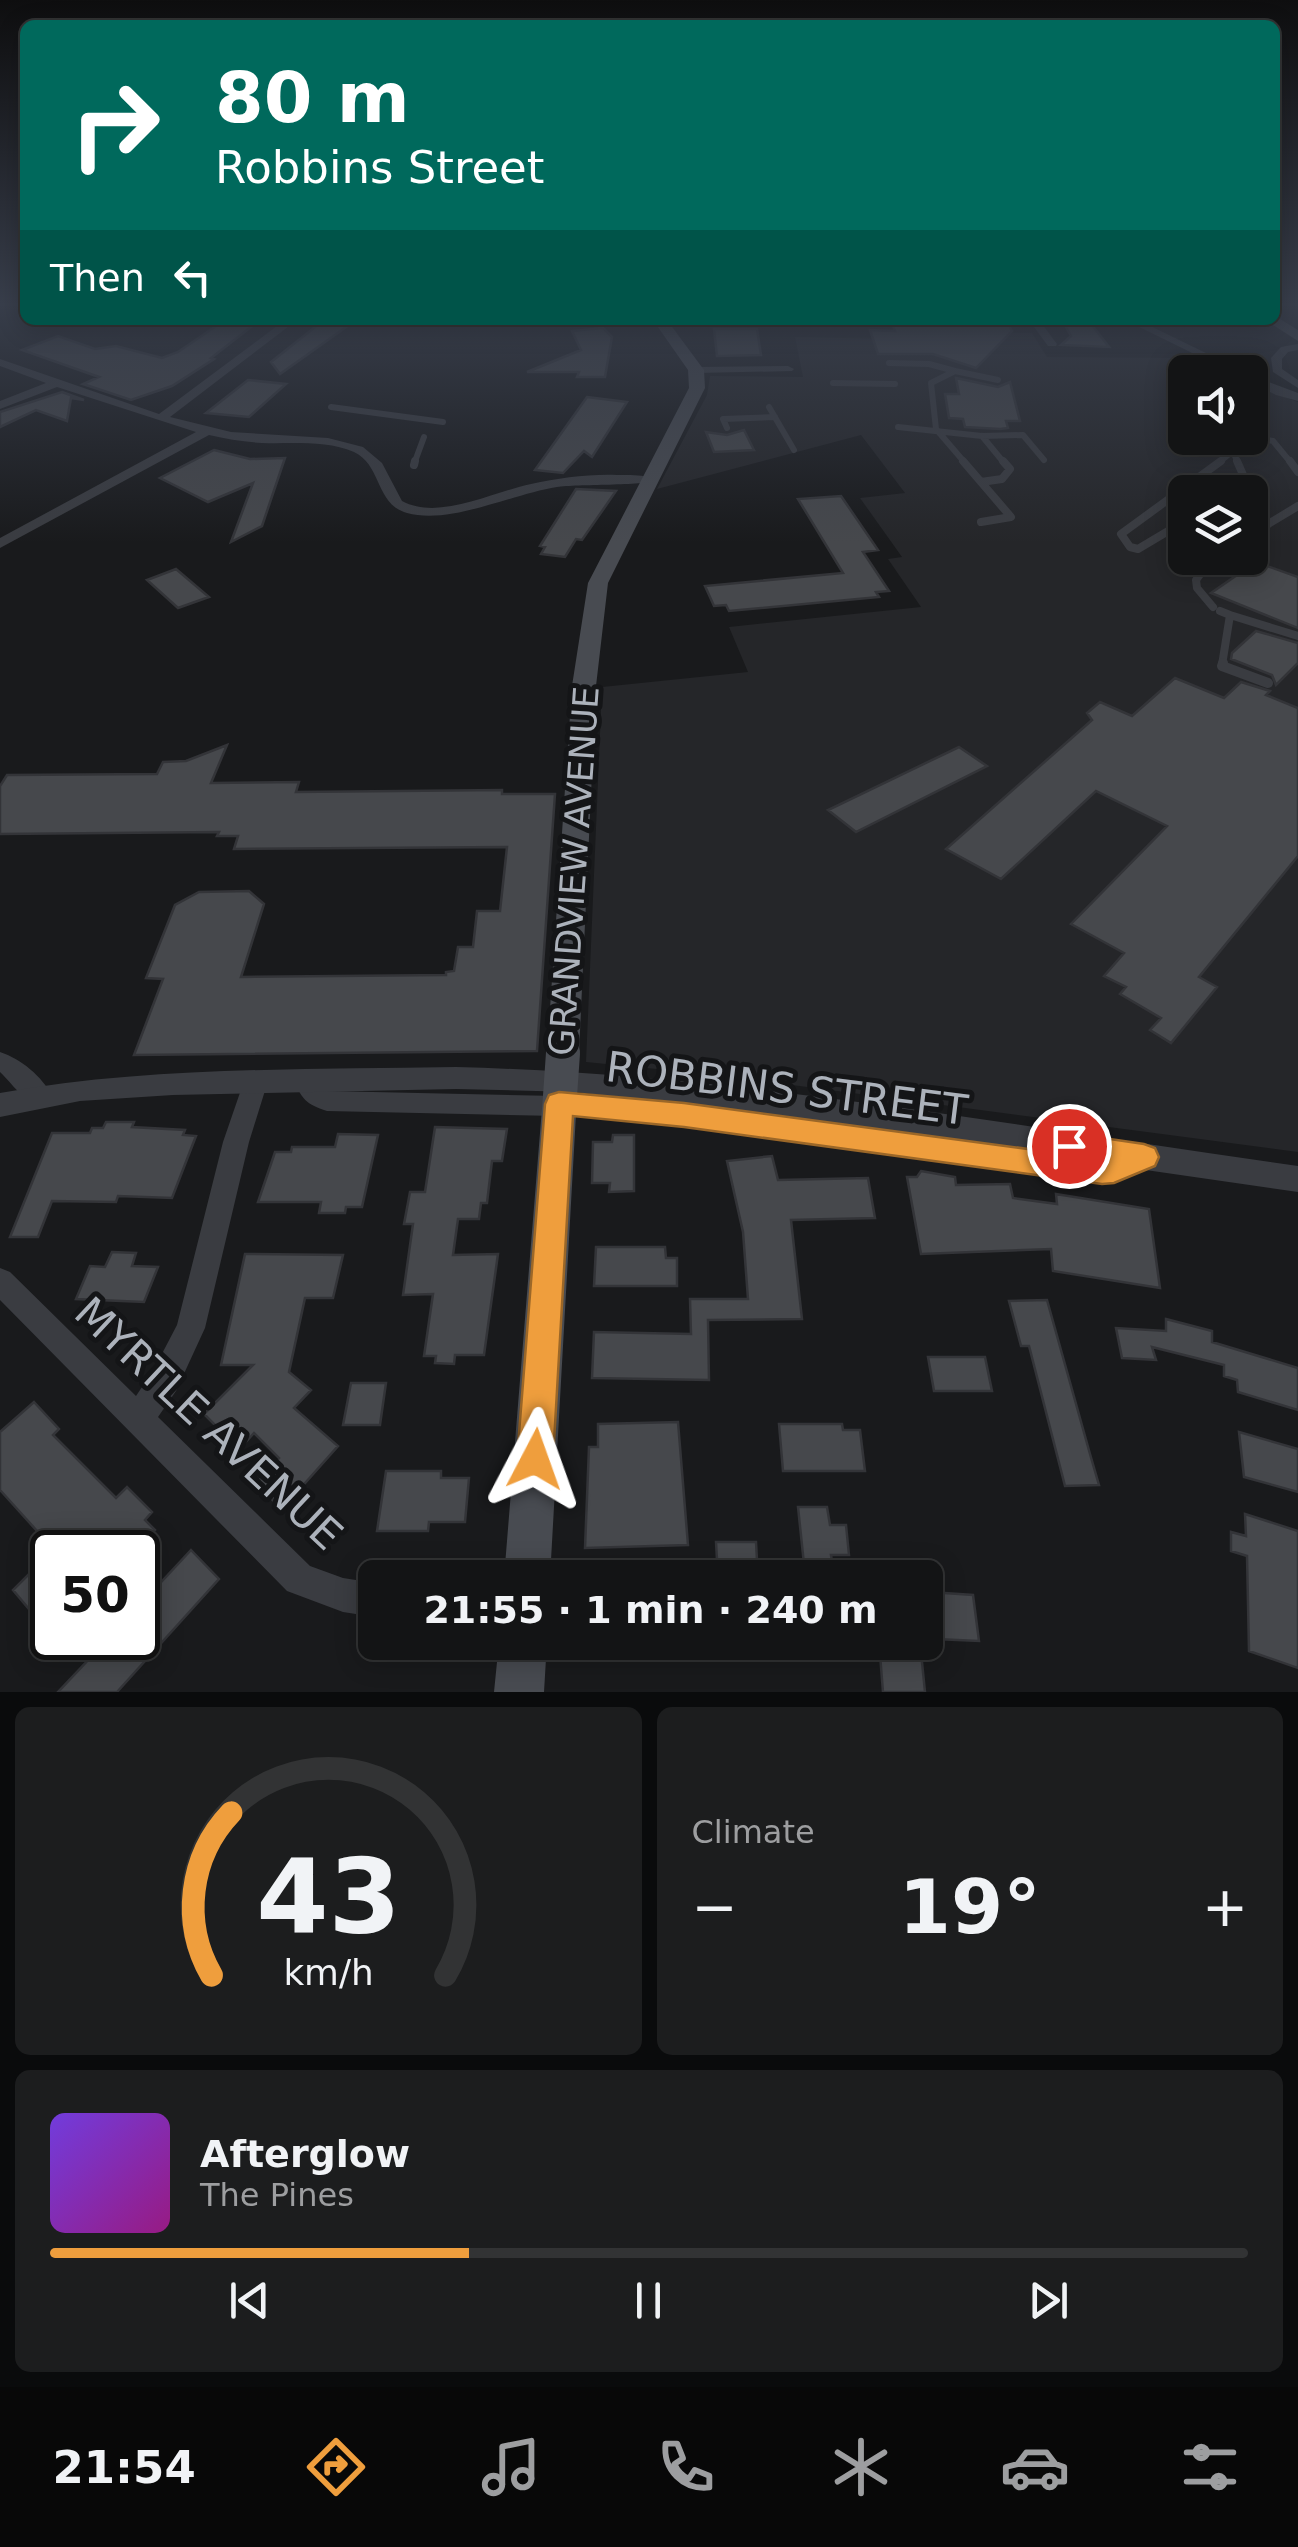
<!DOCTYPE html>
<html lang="en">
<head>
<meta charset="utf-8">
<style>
	:root { --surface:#131415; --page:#1c1d1e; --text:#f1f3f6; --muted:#9d9ea0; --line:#323334; --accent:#ef9e3d }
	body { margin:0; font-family:"DejaVu Sans",sans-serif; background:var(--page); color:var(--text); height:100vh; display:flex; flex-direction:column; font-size:38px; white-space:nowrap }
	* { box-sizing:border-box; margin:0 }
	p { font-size:32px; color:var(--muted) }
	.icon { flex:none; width:55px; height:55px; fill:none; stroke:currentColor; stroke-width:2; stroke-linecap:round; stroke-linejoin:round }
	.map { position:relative; height:1692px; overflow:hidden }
	.details { display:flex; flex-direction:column; gap:15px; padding:15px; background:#0a0b0c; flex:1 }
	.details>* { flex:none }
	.hud { position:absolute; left:20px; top:20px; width:1260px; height:305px; border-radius:15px; box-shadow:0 5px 25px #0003,0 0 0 2px var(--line); background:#00695c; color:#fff; overflow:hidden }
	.controls { position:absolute; left:1168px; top:355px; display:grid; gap:20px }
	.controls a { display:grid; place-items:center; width:100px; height:100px; border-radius:15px; background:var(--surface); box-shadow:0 5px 25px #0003,0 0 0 2px var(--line); font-size:50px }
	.speed { position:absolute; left:30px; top:1530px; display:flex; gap:20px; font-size:50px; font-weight:700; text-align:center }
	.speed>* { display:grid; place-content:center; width:130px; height:130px; border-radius:50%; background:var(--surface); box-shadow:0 5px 25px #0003,0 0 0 2px var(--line); line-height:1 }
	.speed .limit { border:5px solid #111; border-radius:15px; background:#fff; color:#111 }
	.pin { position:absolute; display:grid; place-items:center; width:85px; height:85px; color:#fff; margin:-42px; border:5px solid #fff; border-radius:50%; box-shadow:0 2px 10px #0007 }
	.me { position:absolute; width:110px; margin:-55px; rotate:4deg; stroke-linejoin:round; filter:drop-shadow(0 0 8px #0008) }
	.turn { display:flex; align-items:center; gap:35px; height:210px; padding:0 30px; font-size:45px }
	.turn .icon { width:130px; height:130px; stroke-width:2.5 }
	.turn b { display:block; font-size:70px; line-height:85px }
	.then { display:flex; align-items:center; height:95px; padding:0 30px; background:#0003; gap:20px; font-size:38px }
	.big { font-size:75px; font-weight:700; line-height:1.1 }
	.details .card { flex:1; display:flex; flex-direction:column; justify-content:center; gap:15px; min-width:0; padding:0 35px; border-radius:15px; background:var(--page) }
	.details .dial { align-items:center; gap:0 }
	.dial svg { height:260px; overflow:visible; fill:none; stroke:var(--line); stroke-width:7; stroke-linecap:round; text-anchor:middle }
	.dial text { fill:var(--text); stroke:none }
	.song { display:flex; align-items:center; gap:30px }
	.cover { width:120px; height:120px; border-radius:15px; background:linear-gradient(135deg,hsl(260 70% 55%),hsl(310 70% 35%)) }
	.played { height:10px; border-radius:5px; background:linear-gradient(90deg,var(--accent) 35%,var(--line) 35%) }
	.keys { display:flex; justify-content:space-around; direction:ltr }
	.heat { display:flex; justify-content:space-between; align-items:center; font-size:55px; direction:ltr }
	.details .tiles { flex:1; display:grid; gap:15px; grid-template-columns:1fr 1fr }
	.card:last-child { grid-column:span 2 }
	.trip { position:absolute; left:358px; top:1560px; width:585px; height:100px; border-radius:15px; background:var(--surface); box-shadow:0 5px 25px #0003,0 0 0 2px var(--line); font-weight:700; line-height:100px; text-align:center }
	.tab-bar { display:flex; height:160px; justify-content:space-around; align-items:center; background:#080808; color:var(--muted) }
	.tab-bar .icon { width:70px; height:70px }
	.tab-bar .selected { color:var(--accent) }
	.tab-bar b { font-size:45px; color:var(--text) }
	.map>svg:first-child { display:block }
	.built { fill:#252629; fill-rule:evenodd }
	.building { fill:#46484c; stroke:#333438; stroke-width:2.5 }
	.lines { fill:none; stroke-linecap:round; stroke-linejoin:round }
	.service-far2 { stroke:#3a3c41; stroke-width:6 }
	.service-far1 { stroke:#3a3c41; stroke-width:8 }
	.service { stroke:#3a3c41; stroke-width:10 }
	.minor { fill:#3a3c41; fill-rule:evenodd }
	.tertiary { fill:#3a3c41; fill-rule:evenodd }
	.secondary { fill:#484b51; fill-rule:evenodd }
	.secondary-bridge { stroke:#484b51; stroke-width:34 }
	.route { fill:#ef9e3d; stroke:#9b6728; stroke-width:2.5 }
	.labels { text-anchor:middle; stroke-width:10; stroke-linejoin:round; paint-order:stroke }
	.street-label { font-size:35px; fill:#acb2bb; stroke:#141517 }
	.near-street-label { font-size:42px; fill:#acb2bb; stroke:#141517 }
</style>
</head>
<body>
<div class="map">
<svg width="1298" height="1692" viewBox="0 0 1298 1692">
	<rect width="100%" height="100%" fill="#191a1c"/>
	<path class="built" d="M 958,332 L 1032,333 L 1047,357 L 1200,358 L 1229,372 L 1185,372 L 1185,438 L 1250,438 L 1250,383 L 1298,402 L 1298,1152 L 717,1075 L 586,1062 L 602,687 L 748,672 L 729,627 L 921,607 L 888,559 L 902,557 L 860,498 L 905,493 L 861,435 L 657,489 L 707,395 L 710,376 L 803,377 L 795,337 L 894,339 ZM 1185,492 L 1250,492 L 1250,558 L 1185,558 Z"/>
	<path class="building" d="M 225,320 L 260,320 L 211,358 L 214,359 L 172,386 L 131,400 L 83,384 L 99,377 L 22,350 L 58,336 L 95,349 L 116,346 L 162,358 L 178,352 Z
		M 324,320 L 356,320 L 280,374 L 271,362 Z
		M 891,320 L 1006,320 L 1012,331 L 976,368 L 933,354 L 878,354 L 870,330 L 895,331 Z
		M 1062,320 L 1088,320 L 1109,347 L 1061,345 L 1071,336 Z
		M 603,328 L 612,337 L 605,377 L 577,377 L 579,372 L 527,372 L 581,350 L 572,331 Z
		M 714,329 L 757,329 L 761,355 L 717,356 Z
		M 956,378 L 998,387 L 1010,382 L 1020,421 L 1006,421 L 1008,428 L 1000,429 L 965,427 L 963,419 L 949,418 L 945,394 L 959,394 Z
		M 248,380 L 286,384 L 249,417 L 206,413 Z
		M 62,392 L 84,400 L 71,398 L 67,421 L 36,410 L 0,427 L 0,412 Z
		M 587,397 L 627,402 L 592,457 L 584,451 L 563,473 L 535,470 Z
		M 744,430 L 754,450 L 714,452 L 706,432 L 727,435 Z
		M 214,450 L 250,459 L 285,458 L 262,526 L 231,542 L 253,483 L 208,502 L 160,478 Z
		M 576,489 L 616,491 L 582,540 L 576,539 L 565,557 L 541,554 L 545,547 L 540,546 Z
		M 841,496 L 878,550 L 863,552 L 889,591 L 876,592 L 879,597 L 729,611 L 726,605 L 714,606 L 705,586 L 843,573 L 798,499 Z
		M 1256,562 L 1298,577 L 1298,628 L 1211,593 Z
		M 176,569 L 209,597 L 178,608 L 147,580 Z
		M 1256,631 L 1298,643 L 1298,663 L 1276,685 L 1272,675 L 1231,659 L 1232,653 Z
		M 1175,678 L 1224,698 L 1241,682 L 1270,691 L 1266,695 L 1298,708 L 1298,856 L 1199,977 L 1217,987 L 1171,1043 L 1150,1030 L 1161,1018 L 1120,994 L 1126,987 L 1104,976 L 1124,953 L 1071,924 L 1167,826 L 1096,791 L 1001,879 L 946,849 L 1092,720 L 1087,713 L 1100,702 L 1132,716 Z
		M 227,745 L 211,783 L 299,782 L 296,792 L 502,790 L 502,794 L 555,794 L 537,1051 L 134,1055 L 163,979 L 146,978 L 175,905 L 199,892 L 249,891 L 264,904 L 241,977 L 446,975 L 446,972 L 454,971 L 458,947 L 473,947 L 477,911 L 500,911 L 507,847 L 234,849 L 238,836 L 217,836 L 219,832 L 0,834 L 0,786 L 7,775 L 157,774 L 163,762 L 186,761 Z
		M 959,747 L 987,766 L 856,832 L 828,810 Z
		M 106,1122 L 134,1122 L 132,1127 L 185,1130 L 183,1135 L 196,1136 L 172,1198 L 118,1196 L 116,1202 L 52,1201 L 38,1237 L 10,1237 L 52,1133 L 90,1133 L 92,1128 L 103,1128 Z
		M 435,1127 L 507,1129 L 502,1161 L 492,1161 L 487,1203 L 481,1203 L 479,1219 L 458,1219 L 453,1255 L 498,1254 L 484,1355 L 455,1355 L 454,1364 L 435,1363 L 436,1356 L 424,1356 L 433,1294 L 403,1295 L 413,1224 L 404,1224 L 410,1192 L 425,1192 Z
		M 338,1134 L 378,1135 L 362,1207 L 346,1207 L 345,1213 L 319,1213 L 321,1202 L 258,1202 L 275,1152 L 291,1152 L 292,1147 L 335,1147 Z
		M 613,1135 L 634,1135 L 634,1191 L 609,1192 L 610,1183 L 592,1183 L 593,1142 L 612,1142 Z
		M 772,1156 L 778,1180 L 868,1178 L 875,1218 L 791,1220 L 802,1319 L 708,1320 L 709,1380 L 592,1378 L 594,1332 L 691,1334 L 690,1299 L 748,1299 L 743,1232 L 727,1161 Z
		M 921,1171 L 955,1177 L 956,1185 L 1010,1184 L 1013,1198 L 1057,1204 L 1056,1194 L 1149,1209 L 1160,1288 L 1053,1271 L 1051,1249 L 921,1254 L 907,1177 L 917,1177 Z
		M 596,1247 L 665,1247 L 666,1258 L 677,1258 L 677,1286 L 594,1286 Z
		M 112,1252 L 136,1253 L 132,1266 L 158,1267 L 144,1302 L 76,1299 L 90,1266 L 105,1267 Z
		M 245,1254 L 343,1255 L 333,1298 L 305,1298 L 289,1372 L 311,1390 L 294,1408 L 338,1446 L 282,1509 L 256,1484 L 279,1458 L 254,1433 L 235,1454 L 216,1437 L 221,1431 L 204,1414 L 253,1365 L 221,1365 Z
		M 1047,1300 L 1090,1454 L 1099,1485 L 1065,1486 L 1029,1346 L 1021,1346 L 1009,1301 Z
		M 1166,1319 L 1212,1331 L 1212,1342 L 1298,1368 L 1298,1410 L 1238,1392 L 1237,1380 L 1224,1376 L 1224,1365 L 1152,1347 L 1156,1360 L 1122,1358 L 1116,1328 L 1166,1331 Z
		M 928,1357 L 985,1357 L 992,1391 L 934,1391 Z
		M 351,1383 L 386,1383 L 380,1425 L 343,1425 Z
		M 34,1402 L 59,1429 L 53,1435 L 116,1498 L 127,1487 L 152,1512 L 145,1520 L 155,1530 L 133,1552 L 56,1552 L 0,1490 L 0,1432 Z
		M 678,1422 L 688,1545 L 585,1548 L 589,1447 L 598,1447 L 598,1424 Z
		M 779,1424 L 842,1424 L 843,1430 L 860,1430 L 865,1471 L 783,1471 Z
		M 1239,1432 L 1298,1449 L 1298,1492 L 1244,1477 Z
		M 386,1471 L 441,1471 L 441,1478 L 469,1478 L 465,1522 L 429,1522 L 428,1531 L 377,1531 Z
		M 798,1507 L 827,1507 L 830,1525 L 846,1525 L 849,1555 L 831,1555 L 834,1574 L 805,1574 Z
		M 1245,1514 L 1298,1531 L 1298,1668 L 1249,1651 L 1247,1556 L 1231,1551 L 1231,1532 L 1246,1536 Z
		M 716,1542 L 756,1542 L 758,1578 L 718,1578 Z
		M 191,1550 L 219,1579 L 117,1692 L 58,1692 L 109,1638 L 138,1638 L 138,1607 Z
		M 52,1551 L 52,1607 L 39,1621 L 13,1590 Z
		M 930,1592 L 973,1595 L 979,1641 L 935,1639 Z
		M 879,1642 L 920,1642 L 925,1692 L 883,1692 Z"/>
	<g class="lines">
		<path class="service-far2" d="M 889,363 L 929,364 L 955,371 L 931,383 L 936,429 L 966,464
			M 955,371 L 998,380
			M 833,383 L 895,384
			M 331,407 L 443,422
			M 769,407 L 794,450
			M 898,427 L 982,436 L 1023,435 L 1044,460
			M 727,428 L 723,419 L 775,417
			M 982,436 L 1005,464
			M 1250,437 L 1273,441 L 1292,464
			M 1233,451 L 1238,464
			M 414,464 L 424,437
			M 1217,464 L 1249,438"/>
		<path class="service-far1" d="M 963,461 L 1011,517 L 981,522
			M 1290,461 L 1298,472
			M 414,465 L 415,461
			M 981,482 L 1002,479 L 1010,469 L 1003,461
			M 1227,492 L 1244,477 L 1237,461
			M 1185,521 L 1138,549 L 1130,547 L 1121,534 L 1221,461
			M 1250,535 L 1298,506
			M 1212,558 L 1196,580 L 1197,588 L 1213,607
			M 1220,611 L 1230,615 L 1222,665
			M 1230,615 L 1298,636"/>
		<path class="service" d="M 1223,663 L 1222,666 L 1268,683"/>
		<path class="minor" d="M 285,320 L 297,320 L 170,417 L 231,432 L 328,438 L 363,447 L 382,463 L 402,501 C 439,521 492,492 531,484 C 559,478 588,474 617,475 C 630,475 644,474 655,480 C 645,486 576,484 557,487 C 512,494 450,525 407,513 C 375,504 382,465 354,452 C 326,440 292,444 262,443 C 244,442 227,439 209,435 L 0,548 L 0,538 L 196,432 L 57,387 L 0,409 L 0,401 L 46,383 L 0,366 L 0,359 L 159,414 Z
			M 1029,320 L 1039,320 L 1057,344 L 1056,346 L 1048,346 Z
			M 1125,320 L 1138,320 L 1245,372 L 1231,372 Z
			M 1298,344 L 1298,350 L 1288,352 L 1282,359 L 1282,369 L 1298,380 L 1298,388 L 1273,372 L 1271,358 L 1281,347 Z
			M 788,366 L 794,369 L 792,371 L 696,373 L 690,370 L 696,367 Z
			M 1250,375 L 1298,393 L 1298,401 L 1276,395 L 1250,382 Z
			M 0,1052 C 21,1059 42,1076 52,1096 L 49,1103 C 28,1110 14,1085 0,1072 Z
			M 305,1070 L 314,1073 L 327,1091 L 607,1097 L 1102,1161 L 1144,1146 L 1153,1149 L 1157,1157 C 1148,1173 1120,1182 1102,1183 L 607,1117 L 327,1111 C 306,1104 303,1100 293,1080 L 296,1073 Z
			M 256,1071 L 265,1074 L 268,1081 L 249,1142 L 205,1328 L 176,1391 L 158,1417 L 310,1566 L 343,1578 L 375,1583 L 375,1617 L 343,1612 L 287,1591 L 0,1300 L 0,1268 L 10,1272 L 136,1396 L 154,1369 L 177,1325 L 223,1142 L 244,1081 L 247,1074 Z"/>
		<path class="tertiary" d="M 456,1067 C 736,1074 1020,1127 1298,1166 L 1298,1192 L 758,1114 L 575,1092 L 456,1089 L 173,1095 L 80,1101 L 0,1117 L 0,1093 C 150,1066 304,1070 456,1067 Z"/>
		<path class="secondary" d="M 1275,316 L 1298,330 L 1298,341 L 1270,323 L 1268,320 L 1275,320 Z
			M 653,320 L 667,320 L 704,370 L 705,388 L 608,583 L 596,686 L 579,1053 L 575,1062 L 563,1066 L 551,1062 L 547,1053 L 572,686 L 588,583 L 689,388 L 688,370 Z
			M 560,1082 L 572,1086 L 577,1096 L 550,1578 L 504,1578 L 543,1096 L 548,1086 Z
			M 499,1642 L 547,1642 L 544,1692 L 494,1692 Z"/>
		<path class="secondary-bridge" d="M 560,1096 L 563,1053"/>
	</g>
	<linearGradient id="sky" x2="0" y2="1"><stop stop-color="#0e0e0f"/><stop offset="0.56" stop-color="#383e4b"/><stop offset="1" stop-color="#383e4b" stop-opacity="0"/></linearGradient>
	<rect width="1298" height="543" fill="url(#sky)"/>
	<path class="route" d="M 559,1092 L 684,1103 L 1058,1153 L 1054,1146 L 1059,1137 L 1069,1133 L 1144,1144 L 1155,1148 L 1159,1157 L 1155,1166 L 1114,1183 L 1102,1184 L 684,1127 L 573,1116 L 553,1459 L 548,1472 L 535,1477 L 523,1472 L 517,1459 L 545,1104 L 549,1095 Z"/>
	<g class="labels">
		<g class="street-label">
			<text transform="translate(574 871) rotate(-86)" y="12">GRANDVIEW AVENUE</text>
		</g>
		<g class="near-street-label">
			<text transform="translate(787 1088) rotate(7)" y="15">ROBBINS STREET</text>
			<text transform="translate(209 1423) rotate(43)" y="15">MYRTLE AVENUE</text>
		</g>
	</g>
</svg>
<div class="controls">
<a><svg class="icon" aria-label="sound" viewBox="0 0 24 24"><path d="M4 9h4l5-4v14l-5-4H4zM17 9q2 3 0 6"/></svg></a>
<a><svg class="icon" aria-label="layers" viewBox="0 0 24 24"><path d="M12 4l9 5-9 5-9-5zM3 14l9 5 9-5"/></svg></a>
</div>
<div class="speed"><div class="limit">50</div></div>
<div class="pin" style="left:1069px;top:1146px;background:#d93025"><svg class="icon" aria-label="arrive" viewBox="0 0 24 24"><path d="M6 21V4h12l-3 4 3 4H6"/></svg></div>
<svg class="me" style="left:535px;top:1459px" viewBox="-20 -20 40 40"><path d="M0-17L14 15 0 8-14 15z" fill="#ef9e3d" stroke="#fff" stroke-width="4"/></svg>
<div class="trip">21:55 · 1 min · 240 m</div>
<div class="hud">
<div class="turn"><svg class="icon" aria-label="right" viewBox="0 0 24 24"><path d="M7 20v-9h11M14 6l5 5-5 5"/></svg><div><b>80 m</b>Robbins Street</div></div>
<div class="then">Then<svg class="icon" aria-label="left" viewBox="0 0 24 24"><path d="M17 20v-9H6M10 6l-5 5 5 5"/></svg></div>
</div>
</div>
<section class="details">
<div class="tiles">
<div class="card dial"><svg viewBox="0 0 100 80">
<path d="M14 69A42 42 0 1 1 86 69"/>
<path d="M14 69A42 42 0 0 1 20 19" stroke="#ef9e3d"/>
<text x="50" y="56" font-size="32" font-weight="700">43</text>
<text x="50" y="72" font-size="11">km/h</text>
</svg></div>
<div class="card"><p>Climate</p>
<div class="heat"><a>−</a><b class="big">19°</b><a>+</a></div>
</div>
<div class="card">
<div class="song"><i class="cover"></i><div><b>Afterglow</b><p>The Pines</p></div></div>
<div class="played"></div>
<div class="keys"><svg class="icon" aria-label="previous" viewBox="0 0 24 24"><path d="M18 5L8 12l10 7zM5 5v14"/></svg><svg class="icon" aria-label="pause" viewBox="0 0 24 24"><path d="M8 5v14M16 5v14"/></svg><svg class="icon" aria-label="next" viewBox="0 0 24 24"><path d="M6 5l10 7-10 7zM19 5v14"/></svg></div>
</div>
</div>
</section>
<nav class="tab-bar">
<b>21:54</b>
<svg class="icon selected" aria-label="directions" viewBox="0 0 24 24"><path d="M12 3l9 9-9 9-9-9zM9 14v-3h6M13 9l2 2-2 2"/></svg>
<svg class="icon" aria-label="music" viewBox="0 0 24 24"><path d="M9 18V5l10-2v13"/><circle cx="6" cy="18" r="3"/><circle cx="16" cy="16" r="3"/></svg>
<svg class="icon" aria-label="phone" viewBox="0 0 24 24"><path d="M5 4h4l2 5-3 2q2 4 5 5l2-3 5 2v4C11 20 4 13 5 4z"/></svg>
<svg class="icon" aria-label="climate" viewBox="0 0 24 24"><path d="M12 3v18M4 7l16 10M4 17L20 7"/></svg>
<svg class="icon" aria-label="car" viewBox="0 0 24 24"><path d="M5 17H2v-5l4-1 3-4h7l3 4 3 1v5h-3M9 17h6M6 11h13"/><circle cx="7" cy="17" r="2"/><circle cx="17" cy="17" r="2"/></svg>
<svg class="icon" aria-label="filters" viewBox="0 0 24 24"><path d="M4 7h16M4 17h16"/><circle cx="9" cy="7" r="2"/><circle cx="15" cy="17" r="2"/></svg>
</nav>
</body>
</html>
